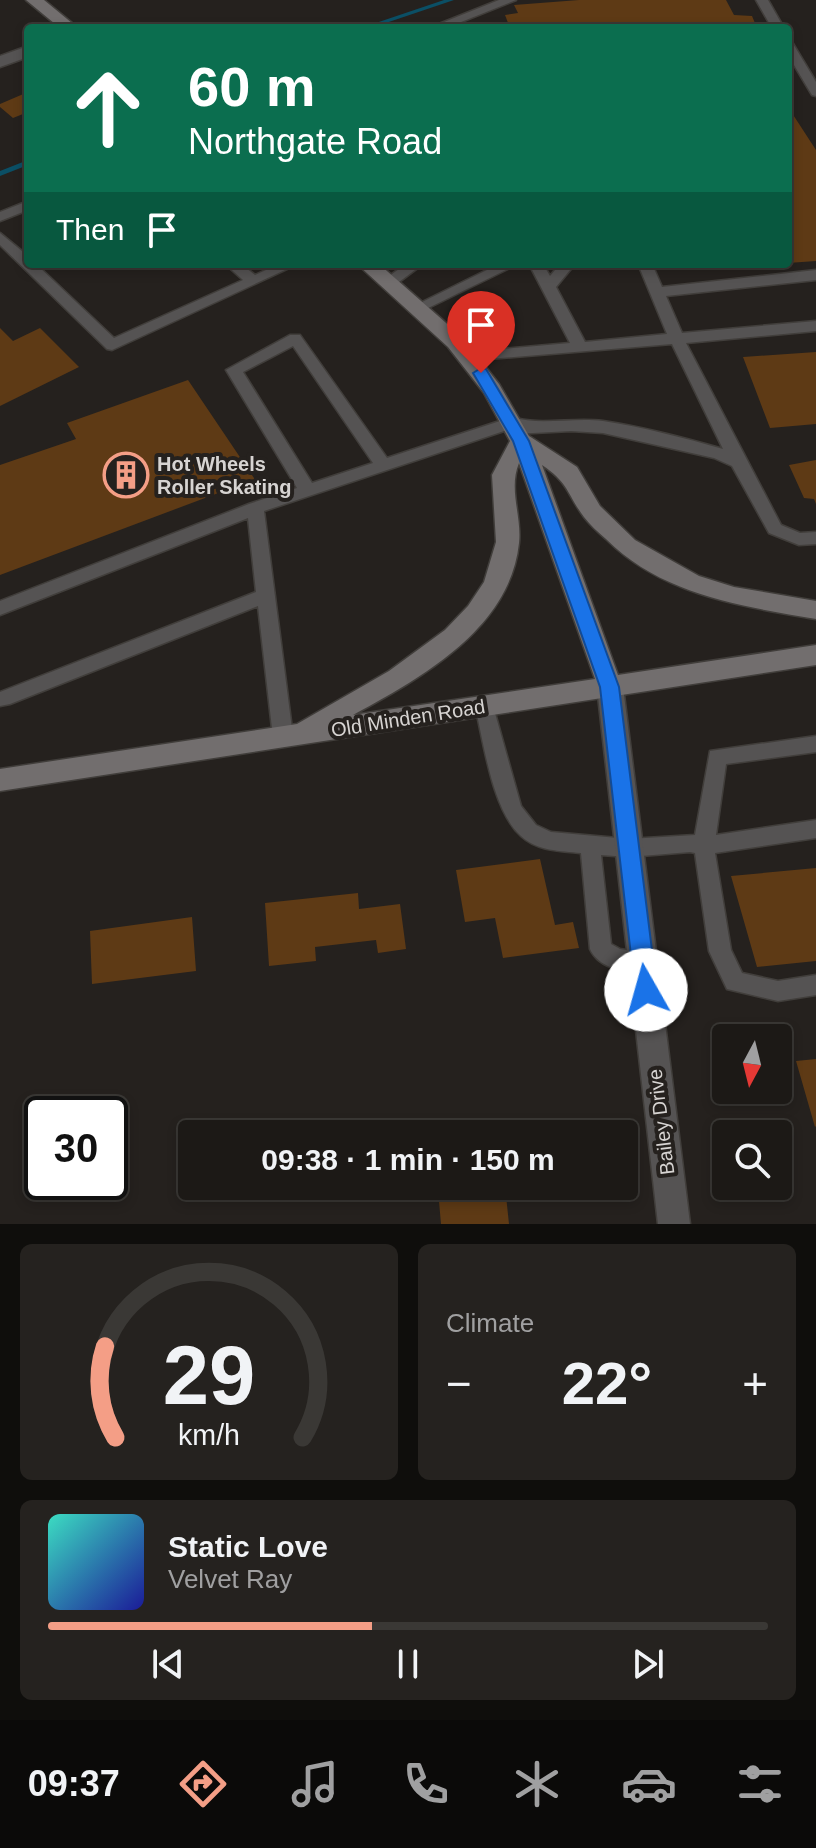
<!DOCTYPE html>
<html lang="en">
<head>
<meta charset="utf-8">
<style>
	:root { --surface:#1c1916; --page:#25221f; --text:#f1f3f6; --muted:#a0a0a1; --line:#3a3835; --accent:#f49e86 }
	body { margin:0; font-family:Arial,sans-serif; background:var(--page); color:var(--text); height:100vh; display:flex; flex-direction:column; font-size:30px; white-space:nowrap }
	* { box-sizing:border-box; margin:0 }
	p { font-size:26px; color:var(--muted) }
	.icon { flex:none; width:44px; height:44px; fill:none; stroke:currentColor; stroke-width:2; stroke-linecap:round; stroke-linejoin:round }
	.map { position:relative; height:1224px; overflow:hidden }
	.details { display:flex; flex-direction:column; gap:20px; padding:20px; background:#0f0e0c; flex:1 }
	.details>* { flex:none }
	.hud { position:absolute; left:24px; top:24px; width:768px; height:244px; border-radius:8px; box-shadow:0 4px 12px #0003,0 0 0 2px var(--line); background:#0b6e4f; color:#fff; overflow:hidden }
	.needle { width:52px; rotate:187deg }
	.tools { position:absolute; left:712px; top:1024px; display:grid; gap:16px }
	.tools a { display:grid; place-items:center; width:80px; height:80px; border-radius:8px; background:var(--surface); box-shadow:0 4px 12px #0003,0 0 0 2px var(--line); font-size:40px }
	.speed { position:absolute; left:24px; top:1096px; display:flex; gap:16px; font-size:40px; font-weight:700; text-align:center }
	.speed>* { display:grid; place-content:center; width:104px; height:104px; border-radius:50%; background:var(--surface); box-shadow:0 4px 12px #0003,0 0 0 2px var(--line); line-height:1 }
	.speed .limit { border:4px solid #111; border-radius:12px; background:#fff; color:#111 }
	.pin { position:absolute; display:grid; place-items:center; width:68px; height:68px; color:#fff; margin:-82px -34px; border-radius:50% 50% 50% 0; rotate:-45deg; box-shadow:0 0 8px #0007 }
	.pin .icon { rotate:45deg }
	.me { position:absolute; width:88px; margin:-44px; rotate:353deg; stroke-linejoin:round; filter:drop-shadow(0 0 6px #0008) }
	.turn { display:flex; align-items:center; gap:28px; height:168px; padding:0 32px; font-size:36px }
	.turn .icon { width:104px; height:104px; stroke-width:2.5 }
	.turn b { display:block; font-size:56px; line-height:68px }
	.then { display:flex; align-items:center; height:76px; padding:0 32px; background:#0003; gap:16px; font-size:30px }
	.big { font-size:60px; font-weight:700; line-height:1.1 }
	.details .tile { flex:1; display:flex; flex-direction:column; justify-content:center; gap:12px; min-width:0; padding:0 28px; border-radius:12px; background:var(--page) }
	.details .dial { align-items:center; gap:0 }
	.dial svg { height:208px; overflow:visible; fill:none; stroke:var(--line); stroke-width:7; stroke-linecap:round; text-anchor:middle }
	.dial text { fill:var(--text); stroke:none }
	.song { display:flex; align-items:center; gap:24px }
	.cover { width:96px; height:96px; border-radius:12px; background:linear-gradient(135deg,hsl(170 70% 55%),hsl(240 70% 35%)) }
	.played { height:8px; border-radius:4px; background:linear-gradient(90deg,var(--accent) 45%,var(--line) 45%) }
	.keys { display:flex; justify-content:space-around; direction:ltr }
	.heat { display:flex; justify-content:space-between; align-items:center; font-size:44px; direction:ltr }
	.details .tiles { flex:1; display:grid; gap:20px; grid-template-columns:1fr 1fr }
	.tile:last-child { grid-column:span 2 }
	.trip { position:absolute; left:178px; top:1120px; width:460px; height:80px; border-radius:8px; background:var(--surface); box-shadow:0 4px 12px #0003,0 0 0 2px var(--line); font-weight:700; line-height:80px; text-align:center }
	.tabs { display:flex; height:128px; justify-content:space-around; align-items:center; background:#0b0a09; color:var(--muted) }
	.tabs .icon { width:56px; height:56px }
	.tabs .on { color:var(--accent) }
	.tabs b { font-size:36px; color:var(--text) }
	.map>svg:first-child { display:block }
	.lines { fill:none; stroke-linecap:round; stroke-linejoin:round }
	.stream { fill:#0b4f65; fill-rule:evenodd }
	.building { fill:#5e3a15 }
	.lane-casing { stroke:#413e3b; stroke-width:3 }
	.street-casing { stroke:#413e3b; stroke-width:3 }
	.secondary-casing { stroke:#413e3b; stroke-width:3 }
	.lane { fill:#555353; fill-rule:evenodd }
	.street { fill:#555353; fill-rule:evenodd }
	.secondary { fill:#726e6e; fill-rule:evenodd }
	.route { fill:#1a73e8; stroke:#114b97; stroke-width:2 }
	.labels { text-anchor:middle; stroke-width:8; stroke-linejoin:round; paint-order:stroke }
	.poi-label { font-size:20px; font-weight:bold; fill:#d7d4d2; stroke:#25211e; text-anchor:start }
	.street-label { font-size:20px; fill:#d7d4d2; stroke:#25211e }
</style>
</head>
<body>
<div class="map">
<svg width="816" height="1224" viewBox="0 0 816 1224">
	<rect width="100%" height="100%" fill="#25211e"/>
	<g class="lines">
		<path class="stream" d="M 444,0 L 454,0 L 371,28 L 361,28 Z
			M 28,160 L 28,165 L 0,176 L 0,171 Z"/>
	</g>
	<path class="building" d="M 579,0 L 726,0 L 734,15 L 752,16 L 757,28 L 510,28 L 505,15 L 518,13 L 514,5 Z
		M 28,92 L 28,112 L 13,118 L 0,107 L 0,104 Z
		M 788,107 L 816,150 L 816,261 L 788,263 Z
		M 0,328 L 13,341 L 40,328 L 79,367 L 0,406 Z
		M 816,352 L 816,424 L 770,428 L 743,357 Z
		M 188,380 L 258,484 L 224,497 L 221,492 L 0,575 L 0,465 L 76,439 L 67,423 Z
		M 816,460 L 816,504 L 814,499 L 804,498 L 789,465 Z
		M 540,859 L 555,925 L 573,922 L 579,948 L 503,958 L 495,918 L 465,922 L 456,870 Z
		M 816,868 L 816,961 L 757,967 L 731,876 Z
		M 358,893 L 359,909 L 400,904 L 406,949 L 378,953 L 376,940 L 315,947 L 316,961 L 269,966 L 265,903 Z
		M 192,917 L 196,971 L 92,984 L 90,931 Z
		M 816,1059 L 816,1126 L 815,1127 L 796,1061 Z
		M 417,1186 L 505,1186 L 509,1224 L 441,1224 L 438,1190 L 418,1192 Z"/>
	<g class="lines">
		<g class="lane-casing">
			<path id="lane" d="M 499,0 L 516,0 L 446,28 L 429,28 Z
				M 756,0 L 768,0 L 784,28 L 772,28 Z
				M 788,41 L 792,42 L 816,82 L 816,96 L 812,95 L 788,55 Z
				M 28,201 L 28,210 L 0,221 L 0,212 Z
				M 0,233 L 28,256 L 28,264 L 36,264 L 114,338 L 243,280 L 225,264 L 241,264 L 255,275 L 279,264 L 298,264 L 112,350 L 107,349 L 0,245 Z
				M 406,264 L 423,264 L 395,285 L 385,285 L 385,279 Z
				M 499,264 L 518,264 L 422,311 L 412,311 L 410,308 Z
				M 529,264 L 543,264 L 550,276 L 560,264 L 575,264 L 556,287 L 585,342 L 667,334 L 638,264 L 652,264 L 662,287 L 816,270 L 816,280 L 666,296 L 682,333 L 816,321 L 816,331 L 686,343 L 781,525 L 800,533 L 816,532 L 816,544 L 799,545 L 769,533 L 732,466 L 714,458 L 603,433 L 571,431 L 514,434 L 507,430 L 264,511 L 293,737 L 290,743 L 283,745 L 276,743 L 273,737 L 258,606 L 10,704 L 0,706 L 0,692 L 256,592 L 248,518 L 0,615 L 0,601 L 249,504 L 297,488 L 226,370 L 290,335 L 300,335 L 387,458 L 512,417 C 539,426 573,417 603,421 C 642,427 685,438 723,449 L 672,344 L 464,361 L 464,353 L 469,352 L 570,343 ZM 293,346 L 373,463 L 312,483 L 243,372 Z
				M 484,698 L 491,701 L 493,706 L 521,806 L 536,825 L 551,832 L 629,839 L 695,835 L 710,751 L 816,736 L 816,752 L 726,764 L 716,835 L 816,820 L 816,838 L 715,853 L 731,950 L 742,973 L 778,981 L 816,975 L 816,995 L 778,1001 L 727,989 L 709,951 L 695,853 L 690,852 L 629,857 L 601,855 L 611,944 L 620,949 L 650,954 L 653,961 L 650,968 C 630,976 599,969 590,949 L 581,853 C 560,851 537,851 521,836 C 492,810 484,743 475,706 L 477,701 Z"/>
		</g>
		<g class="street-casing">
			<path id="street" d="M 28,46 L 28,57 L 0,67 L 0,56 Z
				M 610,677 L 619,680 L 623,687 L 690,1224 L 658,1224 L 597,687 L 601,680 Z"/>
		</g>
		<g class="secondary-casing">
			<path id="secondary" d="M 26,0 L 44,0 L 78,28 L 60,28 Z
				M 357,264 L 379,264 L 462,337 L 499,384 L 529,436 L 577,467 L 600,506 L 635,540 L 699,576 L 734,587 L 816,601 L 816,619 C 741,606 662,595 606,539 C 598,532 590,525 584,517 C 566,493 570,484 542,465 L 618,675 L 816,645 L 816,665 L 0,791 L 0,769 L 297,724 L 389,671 L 445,630 L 468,606 L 484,582 L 496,542 L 492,475 L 510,441 L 484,393 L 448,347 ZM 519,463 L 595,679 L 353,715 C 421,678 510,629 519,543 C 522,516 508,489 519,463 Z"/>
		</g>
		<use href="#lane" class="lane"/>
		<use href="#street" class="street"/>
		<use href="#secondary" class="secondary"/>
	</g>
	<path class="route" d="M 481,368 L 486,369 L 529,441 L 619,687 L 657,990 L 654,997 L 646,1001 L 638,997 L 635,990 L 600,687 L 513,441 L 473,373 Z"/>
	<defs>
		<g id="building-ring" transform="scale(2.3)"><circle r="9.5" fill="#25211e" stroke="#f49e86" stroke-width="1.5"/><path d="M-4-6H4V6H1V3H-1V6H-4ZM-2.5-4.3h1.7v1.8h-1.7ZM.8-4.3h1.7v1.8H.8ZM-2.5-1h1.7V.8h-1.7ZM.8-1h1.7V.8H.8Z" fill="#f49e86"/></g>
	</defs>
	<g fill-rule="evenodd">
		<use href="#building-ring" x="126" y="475"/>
	</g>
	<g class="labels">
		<g class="poi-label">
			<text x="157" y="471">Hot Wheels<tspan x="157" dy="23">Roller Skating</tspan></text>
		</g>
		<g class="street-label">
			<text transform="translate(408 718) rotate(-9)" y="7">Old Minden Road</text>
			<text transform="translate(661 1122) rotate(-97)" y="7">Bailey Drive</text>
		</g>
	</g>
</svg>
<div class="tools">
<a><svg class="needle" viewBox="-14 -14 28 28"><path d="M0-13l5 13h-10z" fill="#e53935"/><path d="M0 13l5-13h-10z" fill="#a0a0a1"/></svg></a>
<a><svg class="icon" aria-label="search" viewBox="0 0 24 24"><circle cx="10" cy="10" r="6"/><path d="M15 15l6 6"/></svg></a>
</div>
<div class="speed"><div class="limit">30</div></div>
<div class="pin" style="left:481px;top:373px;background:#d93025"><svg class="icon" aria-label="arrive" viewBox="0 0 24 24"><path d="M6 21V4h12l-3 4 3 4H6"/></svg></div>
<svg class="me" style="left:646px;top:990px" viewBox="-20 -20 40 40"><circle r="19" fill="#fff"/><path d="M0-13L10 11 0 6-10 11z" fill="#1a73e8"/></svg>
<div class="trip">09:38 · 1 min · 150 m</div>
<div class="hud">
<div class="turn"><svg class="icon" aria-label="ahead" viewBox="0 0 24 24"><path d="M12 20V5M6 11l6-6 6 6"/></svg><div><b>60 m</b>Northgate Road</div></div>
<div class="then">Then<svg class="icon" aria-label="arrive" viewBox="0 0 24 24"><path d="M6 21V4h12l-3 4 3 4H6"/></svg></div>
</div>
</div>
<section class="details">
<div class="tiles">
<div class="tile dial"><svg viewBox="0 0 100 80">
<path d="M14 69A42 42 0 1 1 86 69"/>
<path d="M14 69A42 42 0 0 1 10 34" stroke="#f49e86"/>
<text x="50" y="56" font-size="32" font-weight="700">29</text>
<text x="50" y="72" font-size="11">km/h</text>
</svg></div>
<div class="tile"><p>Climate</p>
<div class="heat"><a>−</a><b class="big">22°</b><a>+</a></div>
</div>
<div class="tile">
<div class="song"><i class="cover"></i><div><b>Static Love</b><p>Velvet Ray</p></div></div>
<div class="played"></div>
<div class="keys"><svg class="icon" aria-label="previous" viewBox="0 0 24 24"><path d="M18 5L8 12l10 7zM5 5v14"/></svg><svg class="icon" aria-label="pause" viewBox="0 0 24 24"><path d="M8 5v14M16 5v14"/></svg><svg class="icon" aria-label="next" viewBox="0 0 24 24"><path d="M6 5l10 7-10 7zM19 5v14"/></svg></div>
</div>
</div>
</section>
<nav class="tabs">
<b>09:37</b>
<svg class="icon on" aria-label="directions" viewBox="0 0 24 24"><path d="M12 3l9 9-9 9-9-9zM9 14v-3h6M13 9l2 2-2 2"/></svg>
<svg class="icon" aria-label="music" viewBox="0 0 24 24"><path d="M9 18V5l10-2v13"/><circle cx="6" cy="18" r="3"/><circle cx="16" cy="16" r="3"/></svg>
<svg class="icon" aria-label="phone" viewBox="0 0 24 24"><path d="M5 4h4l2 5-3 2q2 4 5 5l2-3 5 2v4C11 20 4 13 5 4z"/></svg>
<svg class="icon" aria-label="climate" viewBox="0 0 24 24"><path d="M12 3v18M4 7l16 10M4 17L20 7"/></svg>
<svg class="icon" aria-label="car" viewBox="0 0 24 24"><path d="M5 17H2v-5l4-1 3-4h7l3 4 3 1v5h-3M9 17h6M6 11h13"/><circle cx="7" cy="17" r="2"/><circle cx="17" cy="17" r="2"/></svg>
<svg class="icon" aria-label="filters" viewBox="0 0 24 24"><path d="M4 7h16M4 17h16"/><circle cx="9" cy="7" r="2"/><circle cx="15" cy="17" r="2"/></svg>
</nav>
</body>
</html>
